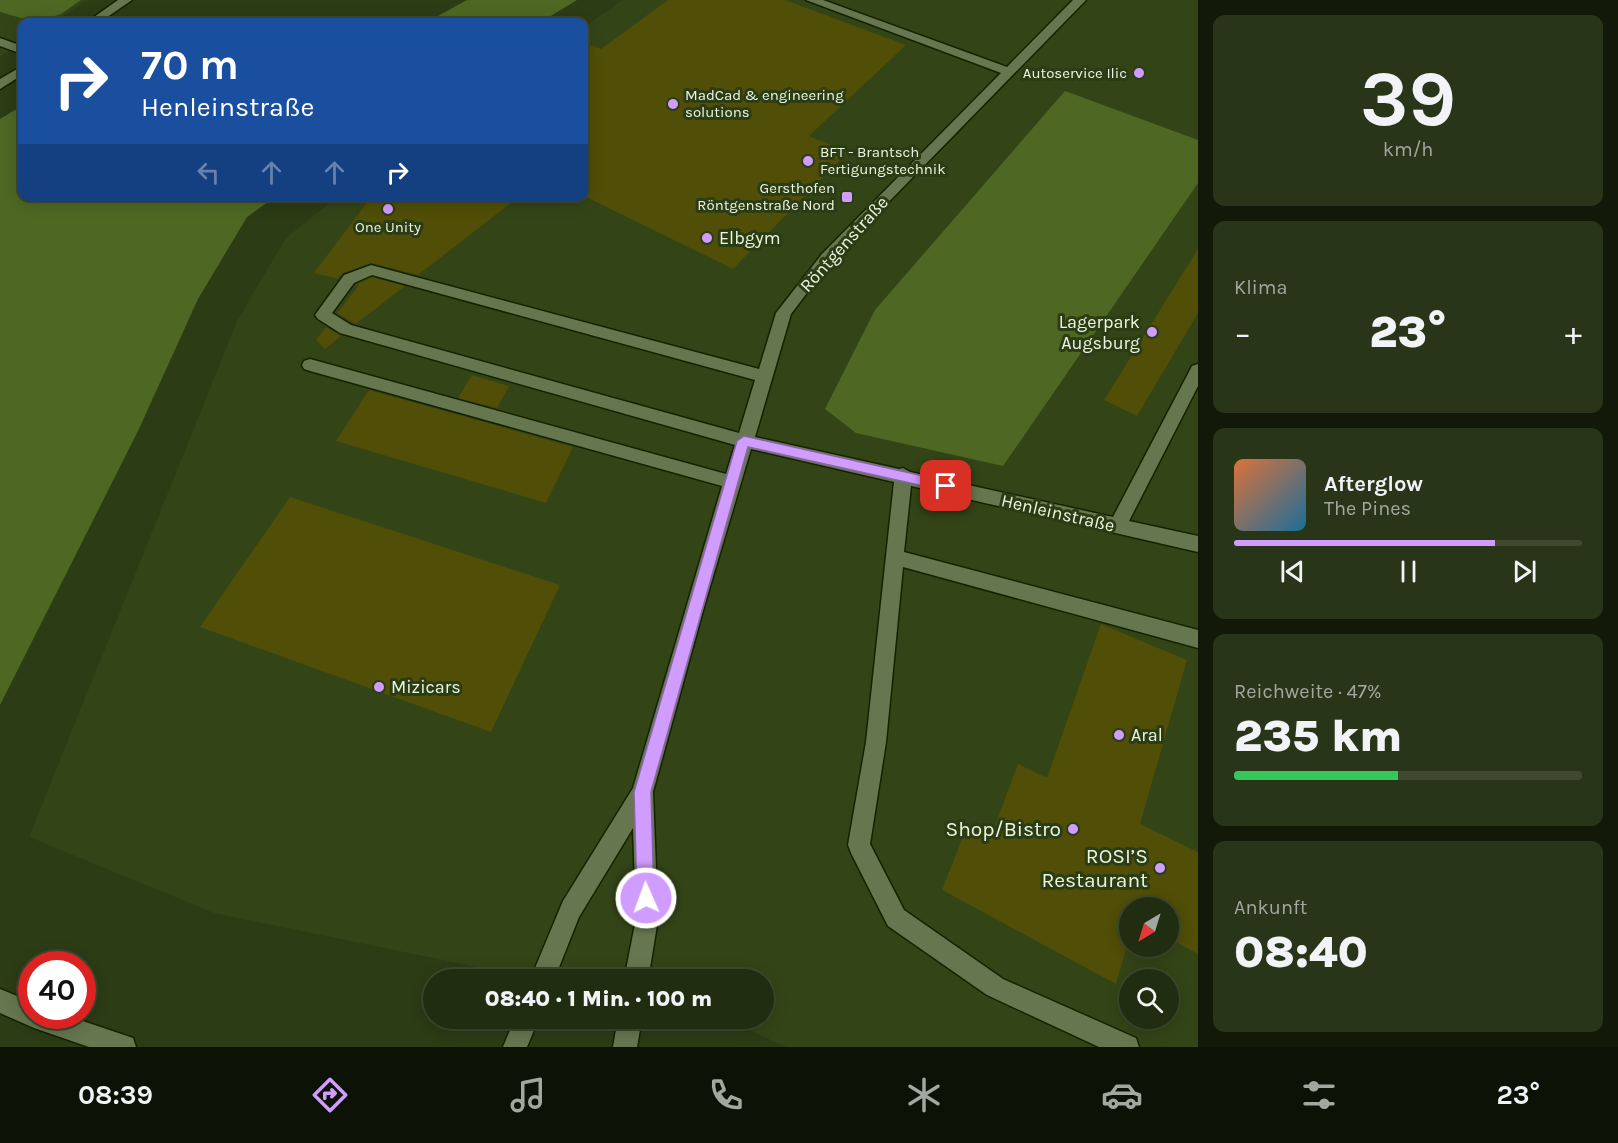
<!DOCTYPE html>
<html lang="de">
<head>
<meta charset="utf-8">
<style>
	:root { --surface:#212d10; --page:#293519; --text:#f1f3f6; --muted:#a2a89f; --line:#3e4930; --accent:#d09dfe }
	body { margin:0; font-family:Karla,sans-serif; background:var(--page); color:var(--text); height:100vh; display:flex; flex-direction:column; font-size:22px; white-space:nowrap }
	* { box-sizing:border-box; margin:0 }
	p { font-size:20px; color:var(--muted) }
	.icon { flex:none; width:33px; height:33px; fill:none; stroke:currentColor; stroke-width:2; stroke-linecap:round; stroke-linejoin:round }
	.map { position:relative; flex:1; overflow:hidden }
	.panel { display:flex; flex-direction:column; gap:15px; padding:15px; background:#121909; width:420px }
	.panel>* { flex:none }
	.banner { position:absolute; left:18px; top:18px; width:570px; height:183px; border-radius:12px; box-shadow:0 3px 15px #0003,0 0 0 2px var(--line); background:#1a4fa0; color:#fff; overflow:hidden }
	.needle { width:39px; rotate:218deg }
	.fabs { position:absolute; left:1119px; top:897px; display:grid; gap:12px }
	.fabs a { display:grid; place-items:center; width:60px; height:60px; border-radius:50%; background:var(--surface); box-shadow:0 3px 15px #0003,0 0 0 2px var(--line); font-size:30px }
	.speed { position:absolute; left:18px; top:951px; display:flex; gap:12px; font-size:30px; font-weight:700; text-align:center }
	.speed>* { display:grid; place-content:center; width:78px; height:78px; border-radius:50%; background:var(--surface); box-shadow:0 3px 15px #0003,0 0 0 2px var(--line); line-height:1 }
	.speed .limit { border:9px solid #d22; background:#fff; color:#111 }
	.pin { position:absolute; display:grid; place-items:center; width:51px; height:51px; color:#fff; margin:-26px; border-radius:12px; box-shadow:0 3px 9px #0006 }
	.me { position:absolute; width:66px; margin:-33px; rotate:358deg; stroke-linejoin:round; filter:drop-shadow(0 0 4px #0008) }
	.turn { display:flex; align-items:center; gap:21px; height:126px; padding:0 24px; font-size:27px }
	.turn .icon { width:78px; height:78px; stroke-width:2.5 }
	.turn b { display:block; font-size:42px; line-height:51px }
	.lanes { display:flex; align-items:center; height:57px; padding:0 24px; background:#0003; justify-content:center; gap:30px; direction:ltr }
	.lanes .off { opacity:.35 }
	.big { font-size:45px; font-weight:800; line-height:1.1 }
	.panel .widget { flex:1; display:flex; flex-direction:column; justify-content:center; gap:9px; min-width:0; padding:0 21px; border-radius:12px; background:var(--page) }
	.panel .dial { align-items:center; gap:0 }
	.dial b { font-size:78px; line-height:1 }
	.song { display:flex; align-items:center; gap:18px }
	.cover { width:72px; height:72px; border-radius:9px; background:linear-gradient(135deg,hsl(20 70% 55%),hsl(200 70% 35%)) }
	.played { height:6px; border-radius:3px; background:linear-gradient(90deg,var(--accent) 75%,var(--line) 75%) }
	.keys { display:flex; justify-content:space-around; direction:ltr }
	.heat { display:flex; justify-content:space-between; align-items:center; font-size:33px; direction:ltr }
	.charge { height:9px; border-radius:4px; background:linear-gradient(90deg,#34c759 47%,var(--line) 0) }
	.trip { position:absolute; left:423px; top:969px; width:351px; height:60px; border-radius:30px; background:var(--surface); box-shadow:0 3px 15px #0003,0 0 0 2px var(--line); font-weight:800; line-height:60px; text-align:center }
	.tab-bar { display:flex; height:96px; justify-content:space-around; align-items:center; background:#0d1206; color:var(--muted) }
	.tab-bar .icon { width:42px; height:42px }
	.tab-bar .selected { color:var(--accent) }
	.tab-bar b { font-size:27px; color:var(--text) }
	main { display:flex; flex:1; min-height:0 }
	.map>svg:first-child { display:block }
	.built { fill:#334517; fill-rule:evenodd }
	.green { fill:#4e6824 }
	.building { fill:#504e07 }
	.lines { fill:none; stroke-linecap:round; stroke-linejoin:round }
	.minor-casing { stroke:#152200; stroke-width:3 }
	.minor { fill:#66774f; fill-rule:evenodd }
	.route { fill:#d09dfe; stroke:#8766a5; stroke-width:1.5 }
	.poi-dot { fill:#d09dfe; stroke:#2c3c15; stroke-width:2 }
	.labels { text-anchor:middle; stroke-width:6; stroke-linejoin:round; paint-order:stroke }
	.far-poi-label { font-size:15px; fill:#ecf6e0; stroke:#2c3c15; text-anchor:end }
	.poi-label { font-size:18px; fill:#ecf6e0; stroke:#2c3c15; text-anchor:start }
	.street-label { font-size:18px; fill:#ecf6e0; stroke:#2c3c15 }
	.near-poi-label { font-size:21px; fill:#ecf6e0; stroke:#2c3c15; text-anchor:end }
</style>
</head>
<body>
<main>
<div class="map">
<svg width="1198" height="1047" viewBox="0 0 1198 1047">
	<rect width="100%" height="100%" fill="#2c3c15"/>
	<path class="built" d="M 0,0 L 87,0 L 54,22 L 22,22 L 22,42 L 0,57 Z
		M 623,0 L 1198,0 L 1198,1047 L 787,1047 L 724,1019 L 764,1018 L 764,980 L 535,979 L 214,913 L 29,837 L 238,319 L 286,238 L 337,197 L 584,196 L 584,27 ZM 1130,908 L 1168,908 L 1168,946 L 1130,946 ZM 1130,980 L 1168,980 L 1168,1018 L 1130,1018 Z"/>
	<path class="green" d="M 0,0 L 81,0 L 61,14 L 35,22 L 0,12 Z
		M 467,0 L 577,0 L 541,22 L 427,22 Z
		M 1065,91 L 1198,140 L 1198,183 L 1003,466 L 856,433 L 825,409 L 875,310 Z
		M 22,109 L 22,196 L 275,197 L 247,217 L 198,299 L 138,431 L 0,705 L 0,119 L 15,110 Z"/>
	<path class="building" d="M 668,0 L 785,0 L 906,45 L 809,136 L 848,152 L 733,269 L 584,196 L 584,42 L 601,49 Z
		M 372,196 L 520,196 L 418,275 L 372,263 L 343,273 L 338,279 L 314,273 Z
		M 1198,249 L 1198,313 L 1137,416 L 1104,400 Z
		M 372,277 L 405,286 L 356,324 L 337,313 L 359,285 L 357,284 Z
		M 326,327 L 341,336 L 325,349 L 316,340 Z
		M 472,375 L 509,386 L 497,408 L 458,398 Z
		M 369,390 L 488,423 L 573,447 L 546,503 L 336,441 Z
		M 290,497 L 560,585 L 491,732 L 200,627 Z
		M 1101,624 L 1187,660 L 1140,824 L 1198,852 L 1198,954 L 1168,938 L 1168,908 L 1130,908 L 1130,935 L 1116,984 L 942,890 L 968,824 L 991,836 L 1018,764 L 1047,778 Z"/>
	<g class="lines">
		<g class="minor-casing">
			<path id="minor" d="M 118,0 L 132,0 L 100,22 L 87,22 Z
				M 806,0 L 823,0 L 1007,67 L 1073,0 L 1086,0 L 832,260 L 791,314 L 755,437 L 899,469 L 903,468 L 910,472 L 1113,517 L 1190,370 L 1192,366 L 1198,364 L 1198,386 L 1129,521 L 1198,536 L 1198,552 L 911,486 L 904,552 L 1198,630 L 1198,648 L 903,567 L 886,742 L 870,844 L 904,910 L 1003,979 L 1136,1038 L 1139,1047 L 1099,1047 L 987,995 L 888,926 L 851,853 L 848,845 L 866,742 L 894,482 L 751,449 L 704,607 L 653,792 L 658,919 L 648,980 L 624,980 L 636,919 L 633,828 L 579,917 L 554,980 L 530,980 L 563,901 L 633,788 L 722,486 L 310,371 L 304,369 L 302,365 L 304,361 L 310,359 L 726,474 L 735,445 L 340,333 L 318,319 L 315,315 L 344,275 L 371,265 L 759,369 L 776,313 L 822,254 L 1001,73 ZM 372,275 L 755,380 L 739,433 L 351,325 L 332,313 L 354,283 Z
				M 0,38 L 22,46 L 22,54 L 0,46 Z
				M 22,66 L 22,75 L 0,89 L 0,79 Z
				M 0,989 L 32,1002 L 32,1016 L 68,1016 L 133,1038 L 136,1047 L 89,1047 L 34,1028 L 0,1013 Z
				M 515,1018 L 539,1018 L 527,1047 L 503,1047 Z
				M 618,1018 L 642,1018 L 637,1047 L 613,1047 Z"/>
		</g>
		<use href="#minor" class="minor"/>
	</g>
	<path class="route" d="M 744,436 L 946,481 L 952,486 L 946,491 L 748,447 L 651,792 L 654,898 L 652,904 L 646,907 L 640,904 L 637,898 L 634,792 L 737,441 Z"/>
	<g class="poi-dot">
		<circle cx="1139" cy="73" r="6"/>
		<circle cx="673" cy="104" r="6"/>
		<circle cx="808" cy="161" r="6"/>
		<rect x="841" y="191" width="12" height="12" rx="3"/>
		<circle cx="388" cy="209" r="6"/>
		<circle cx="707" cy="238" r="6"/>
		<circle cx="1152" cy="332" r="6"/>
		<circle cx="379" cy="687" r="6"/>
		<circle cx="1119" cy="735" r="6"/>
		<circle cx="1073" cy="829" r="6"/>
		<circle cx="1160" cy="868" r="6"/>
	</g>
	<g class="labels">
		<g class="far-poi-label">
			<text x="1127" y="78">Autoservice Ilic</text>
			<text x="685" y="100" text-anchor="start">MadCad &amp; engineering<tspan x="685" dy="17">solutions</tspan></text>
			<text x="820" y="157" text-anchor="start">BFT - Brantsch<tspan x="820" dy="17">Fertigungstechnik</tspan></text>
			<text x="835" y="193">Gersthofen<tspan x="835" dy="17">Röntgenstraße Nord</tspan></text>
			<text x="388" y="232" text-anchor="middle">One Unity</text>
		</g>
		<g class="poi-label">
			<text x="719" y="244">Elbgym</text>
			<text x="1140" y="328" text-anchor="end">Lagerpark<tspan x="1140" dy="21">Augsburg</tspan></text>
			<text x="391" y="693">Mizicars</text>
			<text x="1131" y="741">Aral</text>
		</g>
		<g class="street-label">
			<text transform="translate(844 244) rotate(-48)" y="6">Röntgenstraße</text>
			<text transform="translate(1058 513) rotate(13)" y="6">Henleinstraße</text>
		</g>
		<g class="near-poi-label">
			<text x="1061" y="836">Shop/Bistro</text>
			<text x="1148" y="863">ROSI’S<tspan x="1148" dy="24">Restaurant</tspan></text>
		</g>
	</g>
</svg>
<div class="fabs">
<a><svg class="needle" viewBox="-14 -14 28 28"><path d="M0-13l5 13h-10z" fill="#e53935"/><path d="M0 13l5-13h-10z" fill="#a2a89f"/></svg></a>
<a><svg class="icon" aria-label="search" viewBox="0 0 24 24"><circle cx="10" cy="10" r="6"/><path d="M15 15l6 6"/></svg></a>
</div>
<div class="speed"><div class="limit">40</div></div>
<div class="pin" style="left:946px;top:486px;background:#d93025"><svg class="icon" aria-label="arrive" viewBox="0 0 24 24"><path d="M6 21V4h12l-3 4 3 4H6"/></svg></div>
<svg class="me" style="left:646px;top:898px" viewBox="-20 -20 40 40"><circle r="17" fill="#d09dfe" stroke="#fff" stroke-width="3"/><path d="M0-11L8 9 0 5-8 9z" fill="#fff"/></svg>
<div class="trip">08:40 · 1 Min. · 100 m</div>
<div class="banner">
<div class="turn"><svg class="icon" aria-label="right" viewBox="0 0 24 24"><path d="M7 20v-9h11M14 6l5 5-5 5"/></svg><div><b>70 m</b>Henleinstraße</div></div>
<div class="lanes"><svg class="icon off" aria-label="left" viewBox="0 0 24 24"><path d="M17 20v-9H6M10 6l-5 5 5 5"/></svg><svg class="icon off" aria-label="ahead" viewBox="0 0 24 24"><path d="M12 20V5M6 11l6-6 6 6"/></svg><svg class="icon off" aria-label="ahead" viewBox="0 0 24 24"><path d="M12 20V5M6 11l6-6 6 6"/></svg><svg class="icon" aria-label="right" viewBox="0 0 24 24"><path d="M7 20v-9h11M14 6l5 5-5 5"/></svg></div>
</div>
</div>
<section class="panel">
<div class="widget dial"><b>39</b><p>km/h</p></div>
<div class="widget"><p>Klima</p>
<div class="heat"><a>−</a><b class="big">23°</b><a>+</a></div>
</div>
<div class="widget">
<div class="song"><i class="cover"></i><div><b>Afterglow</b><p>The Pines</p></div></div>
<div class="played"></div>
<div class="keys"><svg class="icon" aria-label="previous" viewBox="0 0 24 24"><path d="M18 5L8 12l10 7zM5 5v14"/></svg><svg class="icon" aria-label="pause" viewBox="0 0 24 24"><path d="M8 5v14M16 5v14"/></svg><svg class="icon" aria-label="next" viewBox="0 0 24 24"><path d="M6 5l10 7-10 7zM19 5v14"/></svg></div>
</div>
<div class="widget"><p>Reichweite · 47%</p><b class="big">235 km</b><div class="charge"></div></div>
<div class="widget"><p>Ankunft</p><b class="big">08:40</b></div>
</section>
</main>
<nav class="tab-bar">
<b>08:39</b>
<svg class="icon selected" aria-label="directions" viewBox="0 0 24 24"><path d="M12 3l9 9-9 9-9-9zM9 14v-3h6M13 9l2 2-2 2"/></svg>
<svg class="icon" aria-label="music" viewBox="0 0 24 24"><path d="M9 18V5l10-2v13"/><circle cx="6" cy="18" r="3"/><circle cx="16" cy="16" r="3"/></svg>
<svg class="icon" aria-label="phone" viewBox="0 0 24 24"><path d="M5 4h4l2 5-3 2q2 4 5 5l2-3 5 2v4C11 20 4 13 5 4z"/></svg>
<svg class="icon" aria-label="climate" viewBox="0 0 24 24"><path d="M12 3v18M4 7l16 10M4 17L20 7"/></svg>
<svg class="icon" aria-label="car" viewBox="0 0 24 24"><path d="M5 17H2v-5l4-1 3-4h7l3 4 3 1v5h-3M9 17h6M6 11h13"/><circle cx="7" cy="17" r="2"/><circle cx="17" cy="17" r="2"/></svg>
<svg class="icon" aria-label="filters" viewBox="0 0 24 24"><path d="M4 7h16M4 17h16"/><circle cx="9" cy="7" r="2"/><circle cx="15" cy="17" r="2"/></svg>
<b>23°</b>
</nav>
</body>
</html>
